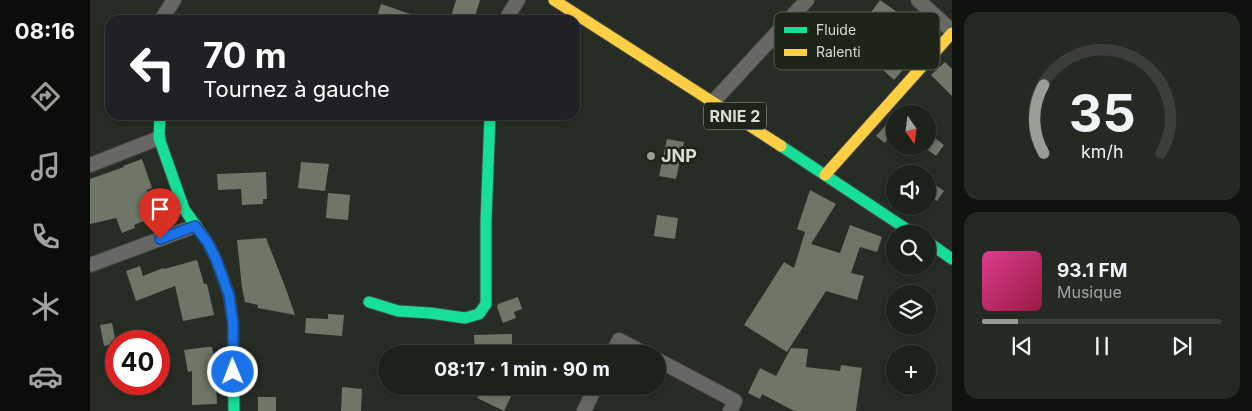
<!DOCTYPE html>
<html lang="fr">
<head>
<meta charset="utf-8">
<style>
	:root { --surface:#1d211b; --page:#252924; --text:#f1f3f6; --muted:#a0a3a3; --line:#3b3e3a; --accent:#999e95 }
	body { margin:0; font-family:Inter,sans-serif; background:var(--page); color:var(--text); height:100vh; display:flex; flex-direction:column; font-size:19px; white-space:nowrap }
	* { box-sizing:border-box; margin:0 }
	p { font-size:16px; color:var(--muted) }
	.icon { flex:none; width:28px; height:28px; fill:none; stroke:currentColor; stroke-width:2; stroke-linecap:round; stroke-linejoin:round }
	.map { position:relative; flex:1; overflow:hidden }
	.panel { display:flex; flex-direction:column; gap:12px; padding:12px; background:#10120f; width:300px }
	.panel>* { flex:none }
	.hud { position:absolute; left:15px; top:15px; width:475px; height:105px; border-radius:15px; box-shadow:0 2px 8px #0003,0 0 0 1px var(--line); background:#202124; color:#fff; overflow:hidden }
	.needle { width:32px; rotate:166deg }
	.controls { position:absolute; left:796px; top:105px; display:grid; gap:10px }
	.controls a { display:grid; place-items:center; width:50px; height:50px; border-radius:50%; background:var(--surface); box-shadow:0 2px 8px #0003,0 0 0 1px var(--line); font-size:25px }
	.speed { position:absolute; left:15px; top:330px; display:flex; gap:10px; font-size:25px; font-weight:700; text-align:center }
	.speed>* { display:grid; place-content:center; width:65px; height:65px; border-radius:50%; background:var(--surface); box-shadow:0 2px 8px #0003,0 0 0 1px var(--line); line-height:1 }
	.speed .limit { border:8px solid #d22; background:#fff; color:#111 }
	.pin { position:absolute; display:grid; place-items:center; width:42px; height:42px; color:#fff; margin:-51px -21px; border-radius:50% 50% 50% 0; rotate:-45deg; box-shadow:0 0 5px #0007 }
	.pin .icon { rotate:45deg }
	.me { position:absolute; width:55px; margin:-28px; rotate:359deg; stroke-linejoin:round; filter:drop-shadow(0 0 4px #0008) }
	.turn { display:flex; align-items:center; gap:18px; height:105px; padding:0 15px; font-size:22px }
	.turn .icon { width:65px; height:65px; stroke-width:2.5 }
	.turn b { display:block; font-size:35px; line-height:42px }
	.panel .tile { flex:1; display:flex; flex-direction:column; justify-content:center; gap:8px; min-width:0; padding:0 18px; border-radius:15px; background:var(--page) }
	.panel .dial { align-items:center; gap:0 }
	.dial svg { height:130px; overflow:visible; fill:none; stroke:var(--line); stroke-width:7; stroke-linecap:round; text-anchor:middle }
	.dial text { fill:var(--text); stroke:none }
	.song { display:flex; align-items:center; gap:15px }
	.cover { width:60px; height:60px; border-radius:8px; background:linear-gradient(135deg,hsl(330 70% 55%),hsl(340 70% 35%)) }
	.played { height:5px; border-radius:2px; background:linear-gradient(90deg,var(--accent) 15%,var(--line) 15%) }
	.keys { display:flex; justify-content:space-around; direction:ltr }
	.trip { position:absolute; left:288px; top:345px; width:288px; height:50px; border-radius:25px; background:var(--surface); box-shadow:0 2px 8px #0003,0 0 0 1px var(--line); font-weight:700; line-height:50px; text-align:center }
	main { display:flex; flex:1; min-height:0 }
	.tabs { display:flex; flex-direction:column; width:90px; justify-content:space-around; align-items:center; background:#0c0d0b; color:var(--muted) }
	.tabs .icon { width:35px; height:35px }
	.tabs .current { color:var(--accent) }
	.tabs b { font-size:22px; color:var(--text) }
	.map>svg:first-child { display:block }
	.building { fill:#6d7667 }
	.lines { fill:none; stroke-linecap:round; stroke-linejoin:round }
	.street-casing { stroke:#434741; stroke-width:16 }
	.fast-casing { stroke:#434741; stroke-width:13 }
	.slow-casing { stroke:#434741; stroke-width:13 }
	.street { stroke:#676865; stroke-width:14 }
	.fast { stroke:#16e098; stroke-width:11 }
	.slow { stroke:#ffcf43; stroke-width:11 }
	.route-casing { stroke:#114b97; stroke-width:12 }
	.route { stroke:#1a73e8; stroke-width:9 }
	.poi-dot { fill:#999e95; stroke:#1c2517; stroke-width:2 }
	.labels { text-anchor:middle; stroke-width:5; stroke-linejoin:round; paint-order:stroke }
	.shield { fill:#1c2517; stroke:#9ea59a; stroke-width:1 }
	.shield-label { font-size:16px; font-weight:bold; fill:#d6dcd2 }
	.poi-label { font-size:18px; font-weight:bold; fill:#d6dcd2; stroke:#1c2517; text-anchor:start }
	.key { fill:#1c2517; stroke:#545c4f; stroke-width:1 }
	.key-label { font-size:14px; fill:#d6dcd2 }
</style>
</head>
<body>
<main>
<nav class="tabs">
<b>08:16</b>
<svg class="icon current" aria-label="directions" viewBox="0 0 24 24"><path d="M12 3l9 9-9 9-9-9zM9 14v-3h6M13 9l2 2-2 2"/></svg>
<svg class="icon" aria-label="music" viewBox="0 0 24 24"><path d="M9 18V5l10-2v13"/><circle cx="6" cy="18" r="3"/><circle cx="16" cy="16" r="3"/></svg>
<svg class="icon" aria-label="phone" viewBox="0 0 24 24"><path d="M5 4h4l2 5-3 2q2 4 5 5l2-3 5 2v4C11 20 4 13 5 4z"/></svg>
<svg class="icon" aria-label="climate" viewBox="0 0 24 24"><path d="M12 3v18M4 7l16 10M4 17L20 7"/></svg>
<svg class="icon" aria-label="car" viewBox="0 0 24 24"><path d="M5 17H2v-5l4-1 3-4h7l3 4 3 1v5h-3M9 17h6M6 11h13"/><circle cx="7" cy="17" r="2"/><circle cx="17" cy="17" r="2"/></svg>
</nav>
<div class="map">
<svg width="862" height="411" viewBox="0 0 862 411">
	<rect width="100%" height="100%" fill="#272c24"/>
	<path class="building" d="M 366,0 L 390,0 L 384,20 L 360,20 Z
		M 790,0 L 807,12 L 773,59 L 730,31 L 740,16 L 766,33 Z
		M 291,4 L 332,18 L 331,20 L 286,20 Z
		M 803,52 L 808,52 L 819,63 L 804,80 L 789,66 Z
		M 855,62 L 862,69 L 862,96 L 841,75 Z
		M 805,115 L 805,127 L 795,143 L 786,136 Z
		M 838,133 L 854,145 L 846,156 L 838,150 Z
		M 577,139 L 594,142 L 586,179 L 569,176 Z
		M 52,159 L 62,188 L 57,190 L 66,216 L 44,225 L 45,228 L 32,233 L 26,218 L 0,224 L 0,179 L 34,167 L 33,166 Z
		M 211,162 L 239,164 L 235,191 L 208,188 Z
		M 176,172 L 177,199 L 173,199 L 173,204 L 152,205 L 151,189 L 128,190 L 127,174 Z
		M 838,180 L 854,191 L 847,201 L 838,195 Z
		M 720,190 L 746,204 L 721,244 L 750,253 L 760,225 L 792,237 L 787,252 L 770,247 L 761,273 L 774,276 L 767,300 L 736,291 L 697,352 L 654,325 L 694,262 L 704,268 L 715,232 L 707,229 Z
		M 238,193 L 260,195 L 258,220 L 236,218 Z
		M 567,215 L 588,218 L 585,239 L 564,236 Z
		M 176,238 L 196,289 L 205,315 L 168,308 L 168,305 L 155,302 L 152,288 L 147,240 Z
		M 107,260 L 114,284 L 117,284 L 124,315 L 93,321 L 85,286 L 46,301 L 36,271 L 50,266 L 53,276 L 73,268 L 74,269 Z
		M 428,297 L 432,309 L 424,312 L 426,318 L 413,323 L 407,307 L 408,304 Z
		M 238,314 L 254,315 L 252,336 L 215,333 L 216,318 L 238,319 Z
		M 22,323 L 26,343 L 14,346 L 10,325 Z
		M 422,334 L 422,354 L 385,354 L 384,335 Z
		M 117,347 L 122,347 L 125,363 L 122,364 L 126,386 L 127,404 L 102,405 L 102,371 L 98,372 L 94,350 Z
		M 701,348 L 718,349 L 716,367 L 750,371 L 751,365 L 772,368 L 766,411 L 704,411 L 672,394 L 670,399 L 658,393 L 670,368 L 686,376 Z
		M 392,386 L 426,386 L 414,411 L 387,398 Z
		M 252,387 L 272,389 L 271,411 L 251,411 Z
		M 168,397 L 186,397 L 186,411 L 168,411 Z"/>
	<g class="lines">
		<g class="street-casing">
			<path id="street" d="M 828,0 L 862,31
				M 71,20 L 84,0
				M 417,20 L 419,14 L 428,0
				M 623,102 L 717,0
				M 0,165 L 69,138
				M 0,265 L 105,226
				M 522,354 L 529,340 L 556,354
				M 566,359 L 645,401 L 640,411
				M 494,411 L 506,386"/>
		</g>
		<g class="fast-casing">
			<path id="fast" d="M 70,115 L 69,138 L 94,209 L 118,243 L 126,259 L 139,295 L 143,323 L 144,411
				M 691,146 L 824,234
				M 838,242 L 862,259
				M 279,302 L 308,311 L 340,313 L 375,318 L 389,314 L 396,304 L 396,221 L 400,115"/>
		</g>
		<g class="slow-casing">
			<path id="slow" d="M 464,0 L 691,146
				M 735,175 L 862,33"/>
		</g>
		<use href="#street" class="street"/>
		<use href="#fast" class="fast"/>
		<use href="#slow" class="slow"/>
	</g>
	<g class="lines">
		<g class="route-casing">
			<path id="route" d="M 70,239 L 105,226 L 118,243 L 126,259 L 139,295 L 143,323 L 143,372"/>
		</g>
		<use href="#route" class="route"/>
	</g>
	<circle class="poi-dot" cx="561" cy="156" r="5"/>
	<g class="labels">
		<rect class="shield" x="614" y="102.5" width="62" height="27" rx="4"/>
		<g class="shield-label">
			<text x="645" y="122">RNIE 2</text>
		</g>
		<g class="poi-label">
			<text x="571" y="162">JNP</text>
		</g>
	</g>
	<rect x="684" y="12" width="166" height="58" rx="8" class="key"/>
	<rect x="694" y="27" width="23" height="6" fill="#16e098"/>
	<rect x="694" y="49" width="23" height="7" fill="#ffcf43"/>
	<g class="key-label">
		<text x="726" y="35">Fluide</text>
		<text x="726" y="57">Ralenti</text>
	</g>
</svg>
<div class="controls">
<a><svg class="needle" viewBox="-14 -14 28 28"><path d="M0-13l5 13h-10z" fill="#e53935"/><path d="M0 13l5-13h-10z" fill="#a0a3a3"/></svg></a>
<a><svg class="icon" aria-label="sound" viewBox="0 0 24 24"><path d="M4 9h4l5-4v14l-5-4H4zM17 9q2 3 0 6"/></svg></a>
<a><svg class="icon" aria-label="search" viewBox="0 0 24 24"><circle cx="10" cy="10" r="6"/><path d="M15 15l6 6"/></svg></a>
<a><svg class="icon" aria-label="layers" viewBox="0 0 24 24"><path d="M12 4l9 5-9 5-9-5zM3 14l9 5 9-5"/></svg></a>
<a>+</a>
</div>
<div class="speed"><div class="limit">40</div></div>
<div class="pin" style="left:70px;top:239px;background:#d93025"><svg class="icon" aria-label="arrive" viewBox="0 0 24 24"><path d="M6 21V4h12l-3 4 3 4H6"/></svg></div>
<svg class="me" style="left:143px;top:372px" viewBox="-20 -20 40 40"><circle r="17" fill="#1a73e8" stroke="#fff" stroke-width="3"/><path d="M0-11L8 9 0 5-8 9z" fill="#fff"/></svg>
<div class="trip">08:17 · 1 min · 90 m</div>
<div class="hud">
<div class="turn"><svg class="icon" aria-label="left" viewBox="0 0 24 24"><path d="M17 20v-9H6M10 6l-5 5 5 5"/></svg><div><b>70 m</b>Tournez à gauche</div></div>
</div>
</div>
<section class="panel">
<div class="tile dial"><svg viewBox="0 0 100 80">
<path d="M14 69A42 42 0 1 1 86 69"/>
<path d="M14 69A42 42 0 0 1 14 27" stroke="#999e95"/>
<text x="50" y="56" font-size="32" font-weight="700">35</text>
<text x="50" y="72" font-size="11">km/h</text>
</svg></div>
<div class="tile">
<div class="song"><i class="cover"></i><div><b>93.1 FM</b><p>Musique</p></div></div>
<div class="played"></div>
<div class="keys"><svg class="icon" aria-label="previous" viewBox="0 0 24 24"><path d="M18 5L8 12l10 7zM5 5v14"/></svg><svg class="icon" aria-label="pause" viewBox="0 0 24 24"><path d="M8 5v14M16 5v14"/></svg><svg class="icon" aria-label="next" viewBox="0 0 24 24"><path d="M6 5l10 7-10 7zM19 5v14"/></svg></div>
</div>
</section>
</main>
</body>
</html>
